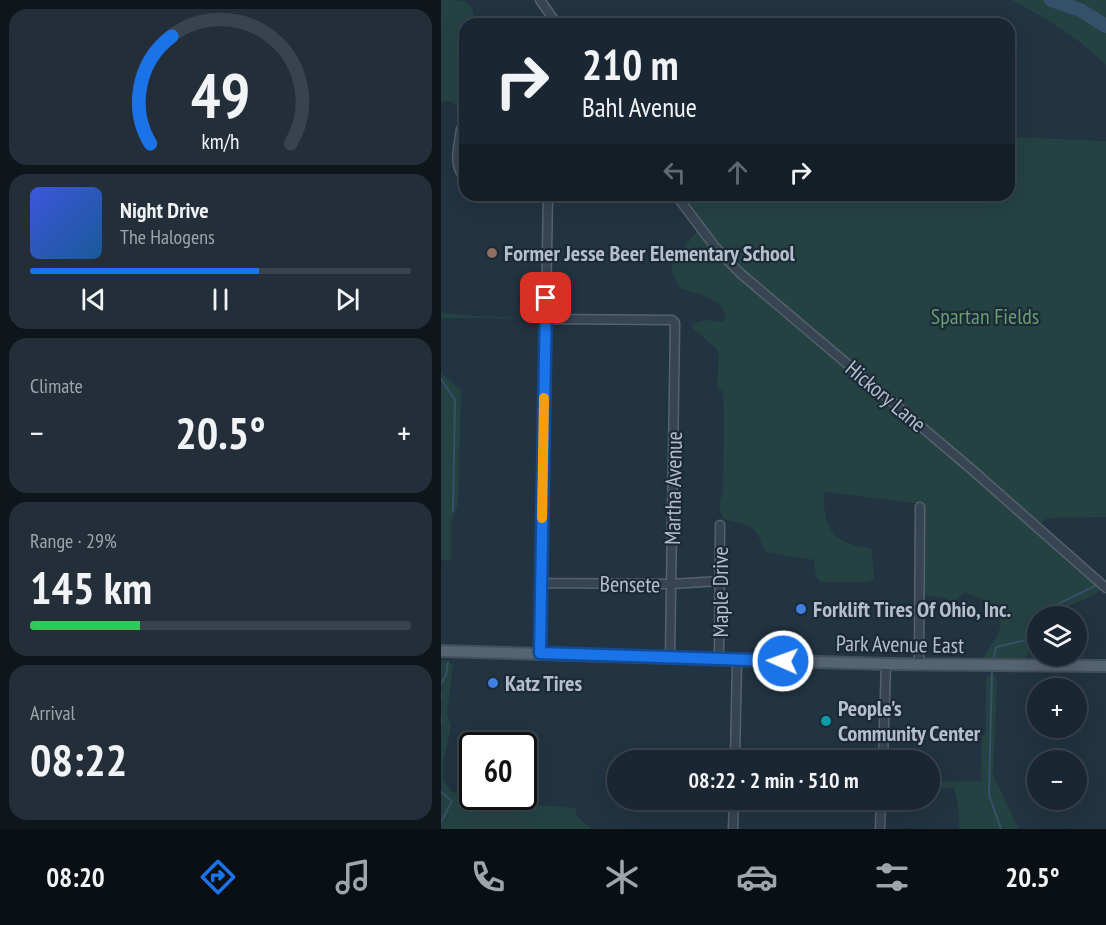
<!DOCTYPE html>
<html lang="en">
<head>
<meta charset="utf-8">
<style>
	:root { --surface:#1a2631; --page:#232e39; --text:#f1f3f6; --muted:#9fa5ab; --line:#38434d; --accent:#1a73e8 }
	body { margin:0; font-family:"PT Sans Narrow",sans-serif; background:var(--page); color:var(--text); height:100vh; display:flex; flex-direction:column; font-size:22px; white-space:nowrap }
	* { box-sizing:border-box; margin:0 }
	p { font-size:20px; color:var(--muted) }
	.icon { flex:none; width:33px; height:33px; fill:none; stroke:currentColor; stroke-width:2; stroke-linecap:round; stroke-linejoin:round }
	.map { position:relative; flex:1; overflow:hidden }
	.drawer { display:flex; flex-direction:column; gap:9px; padding:9px; background:#0e151b; width:441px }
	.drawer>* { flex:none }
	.banner { position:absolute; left:18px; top:18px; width:556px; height:183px; border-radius:18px; box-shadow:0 6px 24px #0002,0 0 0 2px var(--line); background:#1a2631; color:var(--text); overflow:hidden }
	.fabs { position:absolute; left:586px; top:606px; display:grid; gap:12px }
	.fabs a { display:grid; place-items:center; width:60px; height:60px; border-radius:50%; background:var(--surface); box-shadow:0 6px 24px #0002,0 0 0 2px var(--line); font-size:30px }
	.speed { position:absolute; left:18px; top:732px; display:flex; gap:12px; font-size:30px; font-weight:700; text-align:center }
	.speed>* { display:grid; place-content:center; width:78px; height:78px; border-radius:50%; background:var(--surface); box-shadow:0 6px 24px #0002,0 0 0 2px var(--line); line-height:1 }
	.speed .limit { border:3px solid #111; border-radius:9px; background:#fff; color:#111 }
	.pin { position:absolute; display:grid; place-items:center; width:51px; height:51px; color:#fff; margin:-26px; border-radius:12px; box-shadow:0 3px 9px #0006 }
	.me { position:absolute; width:66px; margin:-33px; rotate:272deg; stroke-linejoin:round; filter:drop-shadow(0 0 4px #0008) }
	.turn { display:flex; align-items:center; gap:21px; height:126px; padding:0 24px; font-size:27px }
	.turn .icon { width:78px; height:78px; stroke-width:2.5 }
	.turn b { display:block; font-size:42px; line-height:51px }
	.lanes { display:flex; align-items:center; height:57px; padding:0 24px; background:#0003; justify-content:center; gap:30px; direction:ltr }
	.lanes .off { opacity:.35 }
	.big { font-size:45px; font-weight:800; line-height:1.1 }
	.drawer .widget { flex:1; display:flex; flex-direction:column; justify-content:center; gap:9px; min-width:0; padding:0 21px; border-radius:18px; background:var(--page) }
	.drawer .dial { align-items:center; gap:0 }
	.dial svg { height:156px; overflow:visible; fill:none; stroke:var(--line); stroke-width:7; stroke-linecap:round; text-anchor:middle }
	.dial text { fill:var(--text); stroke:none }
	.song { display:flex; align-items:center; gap:18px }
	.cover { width:72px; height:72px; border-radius:9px; background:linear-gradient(135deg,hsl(230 70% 55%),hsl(210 70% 35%)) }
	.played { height:6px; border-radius:3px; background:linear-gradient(90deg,var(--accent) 60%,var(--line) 60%) }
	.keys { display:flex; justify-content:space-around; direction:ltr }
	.heat { display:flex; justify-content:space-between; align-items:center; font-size:33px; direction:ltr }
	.charge { height:9px; border-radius:4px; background:linear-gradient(90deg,#34c759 29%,var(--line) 0) }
	.trip { position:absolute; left:166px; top:750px; width:333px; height:60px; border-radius:30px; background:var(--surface); box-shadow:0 6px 24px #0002,0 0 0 2px var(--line); font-weight:800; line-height:60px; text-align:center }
	.menu { display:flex; height:96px; justify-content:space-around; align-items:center; background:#0a0f14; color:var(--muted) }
	.menu .icon { width:42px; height:42px }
	.menu .selected { color:var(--accent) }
	.menu b { font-size:27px; color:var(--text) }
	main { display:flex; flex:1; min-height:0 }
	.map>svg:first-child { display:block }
	.green { fill:#254242 }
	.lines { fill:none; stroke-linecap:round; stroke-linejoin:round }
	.stream { stroke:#345169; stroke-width:2 }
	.river { stroke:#345169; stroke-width:14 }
	.minor-casing { stroke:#55626e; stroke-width:11 }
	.major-casing { stroke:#43505d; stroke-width:14 }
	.minor { stroke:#374451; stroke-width:8 }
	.major { stroke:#556471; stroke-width:10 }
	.route-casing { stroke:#114b97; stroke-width:15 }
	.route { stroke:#1a73e8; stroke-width:10 }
	.slow { stroke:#f59e0b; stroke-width:10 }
	.education-dot { fill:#8d6e63; stroke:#1c2936; stroke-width:2 }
	.shop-dot { fill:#3f7fe0; stroke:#1c2936; stroke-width:2 }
	.culture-dot { fill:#0f9aa8; stroke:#1c2936; stroke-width:2 }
	.labels { text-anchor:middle; stroke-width:4.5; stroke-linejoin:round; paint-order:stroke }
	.poi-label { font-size:22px; font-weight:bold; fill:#b3bfcb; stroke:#1c2936; text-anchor:start }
	.park-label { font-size:22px; fill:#689f6f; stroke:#1c2936 }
	.street-label { font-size:22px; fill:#b3bfcb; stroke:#1c2936 }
</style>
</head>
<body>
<main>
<section class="drawer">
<div class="widget dial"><svg viewBox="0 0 100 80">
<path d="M14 69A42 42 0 1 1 86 69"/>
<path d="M14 69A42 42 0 0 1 25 14" stroke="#1a73e8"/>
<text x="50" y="56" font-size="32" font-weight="700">49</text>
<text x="50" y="72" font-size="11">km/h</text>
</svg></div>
<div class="widget">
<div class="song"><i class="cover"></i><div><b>Night Drive</b><p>The Halogens</p></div></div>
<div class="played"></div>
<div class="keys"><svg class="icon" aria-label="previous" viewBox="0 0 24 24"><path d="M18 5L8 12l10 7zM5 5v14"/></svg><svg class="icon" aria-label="pause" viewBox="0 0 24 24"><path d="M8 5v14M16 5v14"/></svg><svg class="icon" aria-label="next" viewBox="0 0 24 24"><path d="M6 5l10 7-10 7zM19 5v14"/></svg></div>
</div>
<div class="widget"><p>Climate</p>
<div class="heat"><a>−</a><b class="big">20.5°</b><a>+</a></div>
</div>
<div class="widget"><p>Range · 29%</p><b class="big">145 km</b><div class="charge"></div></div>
<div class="widget"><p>Arrival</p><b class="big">08:22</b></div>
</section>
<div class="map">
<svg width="665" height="829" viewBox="0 0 665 829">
	<rect width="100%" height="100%" fill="#223341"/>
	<path class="green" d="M 0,0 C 24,0 34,0 33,24 L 24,24 L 24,111 L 10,102 L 0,101 Z
		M 570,0 L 665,0 L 665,65 C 638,38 604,17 570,0 Z
		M 569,137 L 665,141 L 665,517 L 606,518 L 600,524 L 301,270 L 278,247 L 240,195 L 568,195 Z
		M 256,231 L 296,275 L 595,529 L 661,589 C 652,597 608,616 597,616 L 597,631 L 584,660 L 541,659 L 557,635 L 560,622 C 551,606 541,596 523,593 L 511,604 L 504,598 L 482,595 L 482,504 L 383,492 C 382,529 392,544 429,548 L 431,551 L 433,579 L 427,582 L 380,582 L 375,577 L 373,560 L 325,552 C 320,546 319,536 313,530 C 305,521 291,523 281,518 L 278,503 L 282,492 L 283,415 L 282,392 L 276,386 L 278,355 L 276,349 L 252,329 L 251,324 L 264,320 L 282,322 L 285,315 C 279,298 255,293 239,288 L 230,272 L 233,260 Z
		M 0,312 L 31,316 L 92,318 L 0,318 Z
		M 0,373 L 19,389 L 20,397 L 17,504 L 10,522 L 10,561 L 0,560 Z
		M 0,660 L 12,664 L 6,714 L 10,727 L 2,763 L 2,780 L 10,791 L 35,800 L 134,808 L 136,816 L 150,829 L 0,829 Z
		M 548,675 L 554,676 L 556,682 L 552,775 L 578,829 L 518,829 L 518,811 L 513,788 L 489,789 L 489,782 L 540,781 L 541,737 L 545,732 L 545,679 Z"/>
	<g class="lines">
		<path class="stream" d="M 0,379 L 14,400 L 12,511
			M 600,616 L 621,602 L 658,584
			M 552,661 L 555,647 L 585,640 L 597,620
			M 551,670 L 548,795 L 560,829
			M 0,684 L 5,675 L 7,662
			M 0,693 L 0,698
			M 0,716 L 0,724
			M 0,792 L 11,801 L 0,822"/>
		<path class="river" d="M 610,0 L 639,10 L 665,26"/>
		<g class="minor-casing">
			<path id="minor" d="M 99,0 L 116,24
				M 20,129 C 18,146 11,165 24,178
				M 235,195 L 274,247 L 299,273 L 529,468 L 665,588
				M 105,319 L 231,320 L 234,323 L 229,658
				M 100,583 L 230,584 L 279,581
				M 99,653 L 107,195
				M 278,659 L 279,525
				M 478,664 L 479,507
				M 294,760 L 296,659
				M 442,760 L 445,664
				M 292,829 L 293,800
				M 439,829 L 440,800"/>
		</g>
		<g class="major-casing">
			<path id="major" d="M 0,651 L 445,664 L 665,666"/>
		</g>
		<use href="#minor" class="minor"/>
		<use href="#major" class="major"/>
	</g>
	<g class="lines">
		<g class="route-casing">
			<path id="route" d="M 105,298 L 99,653 L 342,661"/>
		</g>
		<use href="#route" class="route"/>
		<path class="slow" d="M 101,518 L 103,398"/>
	</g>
	<circle class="education-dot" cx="51" cy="253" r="6"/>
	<g class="shop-dot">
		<circle cx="360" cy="609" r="6"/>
		<circle cx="52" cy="683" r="6"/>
	</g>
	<circle class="culture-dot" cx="385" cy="721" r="6"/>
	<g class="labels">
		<g class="poi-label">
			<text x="63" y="261">Former Jesse Beer Elementary School</text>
			<text x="372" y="617">Forklift Tires Of Ohio, Inc.</text>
			<text x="64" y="691">Katz Tires</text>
			<text x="397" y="716">People's<tspan x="397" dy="25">Community Center</tspan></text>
		</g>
		<g class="park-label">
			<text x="544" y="324">Spartan Fields</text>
		</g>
		<g class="street-label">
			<text transform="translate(445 396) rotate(40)" y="8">Hickory Lane</text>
			<text transform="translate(232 488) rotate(-89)" y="8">Martha Avenue</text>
			<text transform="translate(189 584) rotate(1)" y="8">Bensete</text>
			<text transform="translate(279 592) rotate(-90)" y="8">Maple Drive</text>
			<text transform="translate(459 644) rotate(1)" y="8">Park Avenue East</text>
		</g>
	</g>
</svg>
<div class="fabs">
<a><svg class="icon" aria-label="layers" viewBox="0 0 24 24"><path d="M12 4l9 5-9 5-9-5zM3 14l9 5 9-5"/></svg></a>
<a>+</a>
<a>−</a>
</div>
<div class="speed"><div class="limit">60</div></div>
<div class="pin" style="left:105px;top:298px;background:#d93025"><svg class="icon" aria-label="arrive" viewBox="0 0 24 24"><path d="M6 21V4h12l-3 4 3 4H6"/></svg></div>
<svg class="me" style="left:342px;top:661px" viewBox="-20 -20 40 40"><circle r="17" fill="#1a73e8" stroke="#fff" stroke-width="3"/><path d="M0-11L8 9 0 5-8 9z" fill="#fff"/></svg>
<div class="trip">08:22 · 2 min · 510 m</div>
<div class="banner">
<div class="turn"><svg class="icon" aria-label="right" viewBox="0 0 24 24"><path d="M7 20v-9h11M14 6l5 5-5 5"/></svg><div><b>210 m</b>Bahl Avenue</div></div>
<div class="lanes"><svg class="icon off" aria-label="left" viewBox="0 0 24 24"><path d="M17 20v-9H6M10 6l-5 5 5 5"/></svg><svg class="icon off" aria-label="ahead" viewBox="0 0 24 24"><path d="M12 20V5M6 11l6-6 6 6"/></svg><svg class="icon" aria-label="right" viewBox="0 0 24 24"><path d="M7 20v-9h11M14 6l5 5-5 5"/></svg></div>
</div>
</div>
</main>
<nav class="menu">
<b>08:20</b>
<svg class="icon selected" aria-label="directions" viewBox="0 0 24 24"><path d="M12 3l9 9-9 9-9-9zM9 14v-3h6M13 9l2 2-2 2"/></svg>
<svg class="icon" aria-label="music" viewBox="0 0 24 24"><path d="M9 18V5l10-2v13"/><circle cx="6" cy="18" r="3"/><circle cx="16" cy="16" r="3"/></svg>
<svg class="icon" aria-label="phone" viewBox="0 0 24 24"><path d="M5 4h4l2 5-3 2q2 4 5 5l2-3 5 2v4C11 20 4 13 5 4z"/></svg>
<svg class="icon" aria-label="climate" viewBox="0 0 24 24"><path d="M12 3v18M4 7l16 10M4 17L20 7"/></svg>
<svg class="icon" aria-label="car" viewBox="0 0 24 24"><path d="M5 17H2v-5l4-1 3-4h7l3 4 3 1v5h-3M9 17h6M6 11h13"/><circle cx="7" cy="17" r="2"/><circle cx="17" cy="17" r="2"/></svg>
<svg class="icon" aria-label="filters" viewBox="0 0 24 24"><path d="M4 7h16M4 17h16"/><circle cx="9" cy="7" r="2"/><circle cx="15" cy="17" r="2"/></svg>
<b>20.5°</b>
</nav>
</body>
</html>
